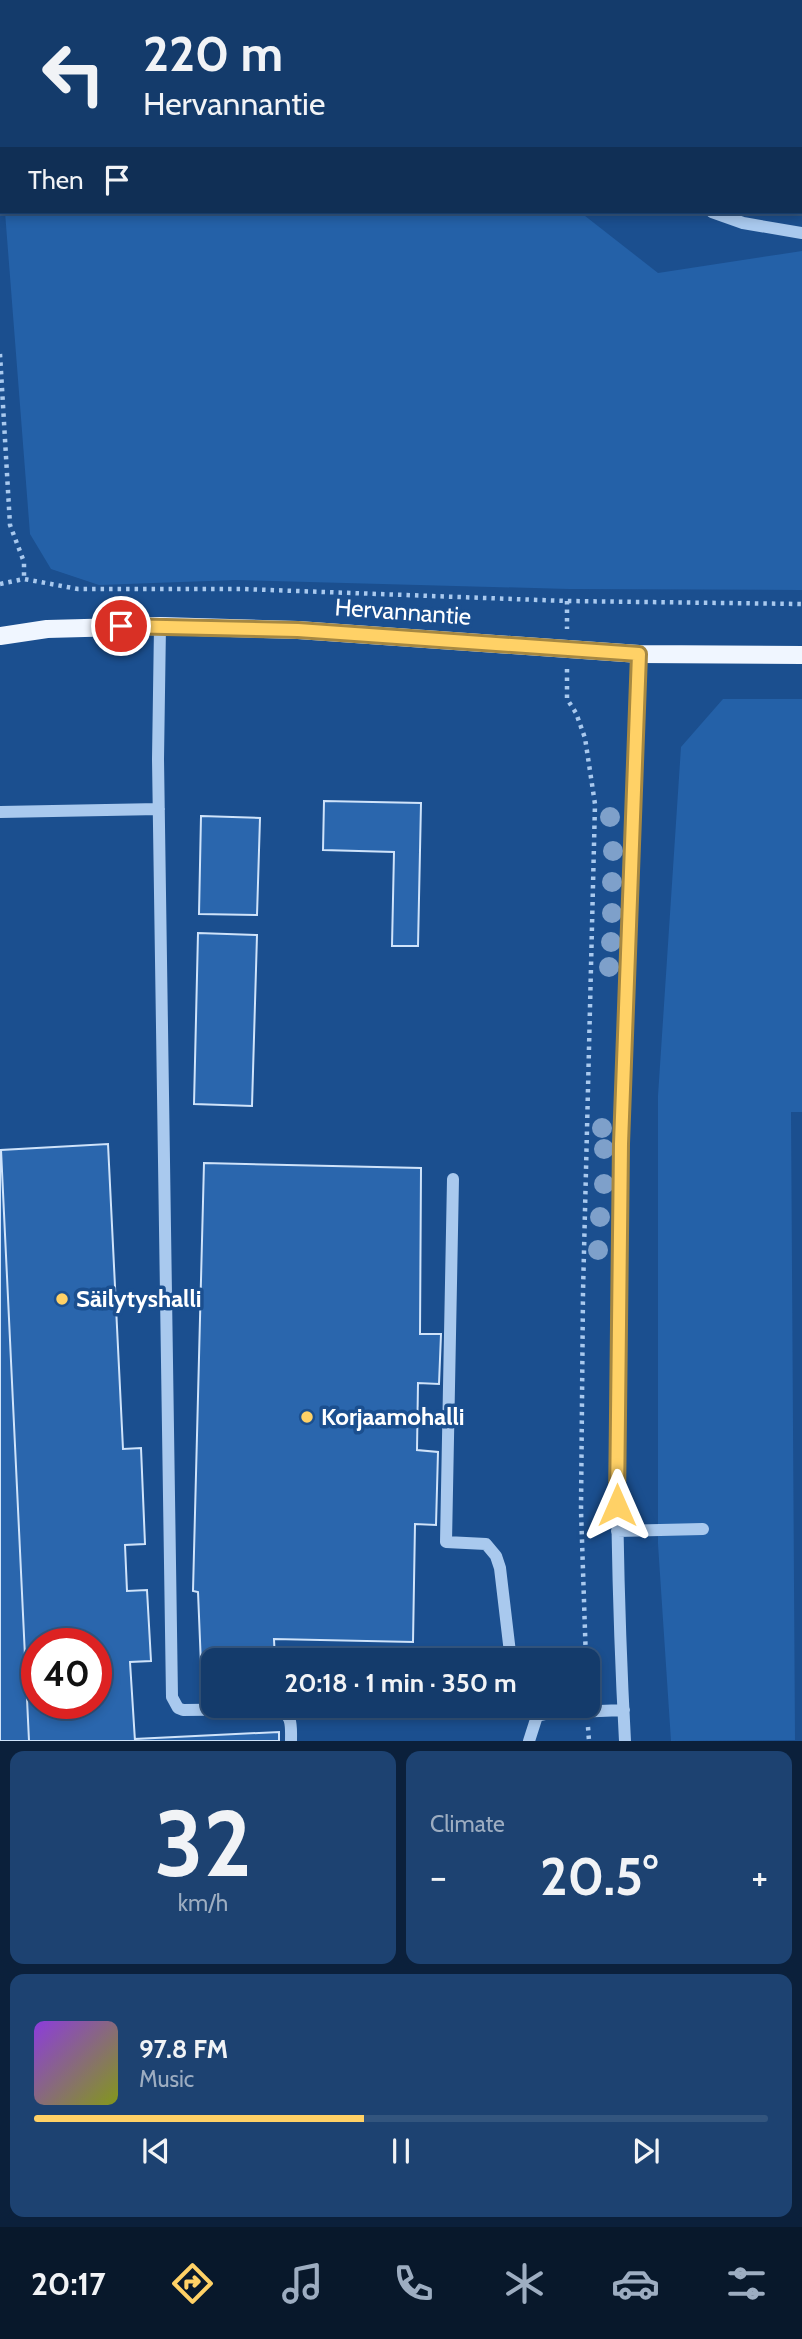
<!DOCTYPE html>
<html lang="en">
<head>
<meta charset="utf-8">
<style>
	:root { --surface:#143b6b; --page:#1d4271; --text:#f1f3f6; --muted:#9dadc1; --line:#33557e; --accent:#ffd166 }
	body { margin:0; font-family:Cabin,sans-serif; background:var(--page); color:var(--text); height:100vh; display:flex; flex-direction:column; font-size:26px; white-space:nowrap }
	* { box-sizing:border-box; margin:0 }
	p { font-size:23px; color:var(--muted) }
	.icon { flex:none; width:38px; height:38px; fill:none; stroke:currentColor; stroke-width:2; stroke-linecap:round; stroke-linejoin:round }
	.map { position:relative; height:1741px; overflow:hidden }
	.side { display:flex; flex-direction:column; gap:10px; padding:10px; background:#0b203b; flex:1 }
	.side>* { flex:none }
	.guide { position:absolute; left:0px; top:0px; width:803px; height:214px; box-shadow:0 4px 10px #0003,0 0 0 2px var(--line); background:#143b6b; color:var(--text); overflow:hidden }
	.speed { position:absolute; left:21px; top:1628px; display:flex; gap:14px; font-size:35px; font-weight:700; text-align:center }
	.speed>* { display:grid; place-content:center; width:91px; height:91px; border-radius:50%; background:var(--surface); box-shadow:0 4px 10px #0003,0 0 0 2px var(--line); line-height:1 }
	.speed .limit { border:10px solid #d22; background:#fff; color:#111 }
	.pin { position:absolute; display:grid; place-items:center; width:60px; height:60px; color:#fff; margin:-30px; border:4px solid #fff; border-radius:50%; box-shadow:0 2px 7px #0007 }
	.me { position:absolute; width:77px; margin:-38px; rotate:0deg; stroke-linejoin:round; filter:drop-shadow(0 0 5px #0008) }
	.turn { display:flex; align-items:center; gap:24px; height:147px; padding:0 28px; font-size:32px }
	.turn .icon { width:91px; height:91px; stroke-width:2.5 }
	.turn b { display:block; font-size:49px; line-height:60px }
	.then { display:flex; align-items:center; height:66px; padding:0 28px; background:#0003; gap:14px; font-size:26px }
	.big { font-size:52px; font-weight:800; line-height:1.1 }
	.side .tile { flex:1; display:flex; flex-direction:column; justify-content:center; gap:10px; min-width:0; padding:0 24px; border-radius:14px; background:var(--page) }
	.side .dial { align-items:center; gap:0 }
	.dial b { font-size:91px; line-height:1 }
	.song { display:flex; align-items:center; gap:21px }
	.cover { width:84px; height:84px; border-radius:10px; background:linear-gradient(135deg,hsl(270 70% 55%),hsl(70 70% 35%)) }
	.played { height:7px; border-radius:4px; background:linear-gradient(90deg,var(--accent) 45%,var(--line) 45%) }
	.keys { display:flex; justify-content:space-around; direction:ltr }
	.heat { display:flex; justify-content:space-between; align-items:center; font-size:38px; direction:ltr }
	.side .tiles { flex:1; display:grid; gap:10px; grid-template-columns:1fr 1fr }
	.tile:last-child { grid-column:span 2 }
	.trip { position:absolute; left:201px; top:1648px; width:399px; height:70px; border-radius:14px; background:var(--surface); box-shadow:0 4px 10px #0003,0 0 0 2px var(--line); font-weight:800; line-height:70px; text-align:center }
	.dock { display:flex; height:112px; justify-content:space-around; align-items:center; background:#08182b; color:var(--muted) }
	.dock .icon { width:49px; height:49px }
	.dock .on { color:var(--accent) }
	.dock b { font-size:32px; color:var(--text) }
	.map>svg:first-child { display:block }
	.green { fill:#2461a8 }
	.building { fill:#2a66ad; stroke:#cfe3fa; stroke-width:2; fill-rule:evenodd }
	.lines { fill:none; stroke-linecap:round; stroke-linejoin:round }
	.path { stroke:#a9c9ee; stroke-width:4.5; stroke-dasharray:3.5 5; stroke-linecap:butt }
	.minor { stroke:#a9c9ee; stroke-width:12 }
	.major { stroke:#f0f6ff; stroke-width:18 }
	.tree { fill:#7ea0ca }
	.route-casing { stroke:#a68842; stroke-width:18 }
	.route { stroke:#ffd166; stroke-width:12 }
	.poi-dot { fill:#ffd166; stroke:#1b4f8f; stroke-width:2.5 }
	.labels { text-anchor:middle; stroke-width:7; stroke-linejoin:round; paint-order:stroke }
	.street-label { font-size:24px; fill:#fff; stroke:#1b4f8f }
	.poi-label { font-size:24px; font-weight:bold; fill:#fff; stroke:#1b4f8f; text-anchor:start }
</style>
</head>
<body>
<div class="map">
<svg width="802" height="1741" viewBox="0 0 802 1741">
	<rect width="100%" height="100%" fill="#1b4f8f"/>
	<path class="green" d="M 0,0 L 486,0 L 486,2 L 2,2 L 2,166 Z
		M 5,212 L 580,212 L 658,273 L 802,251 L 802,590 L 569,589 L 236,580 L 99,585 L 51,569 L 30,534 Z
		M 723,699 L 802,699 L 802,1112 L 791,1112 L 795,1740 L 671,1741 L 658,1544 L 658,1096 L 681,747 Z"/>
	<path class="building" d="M 541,0 L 637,0 L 540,2 Z
		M 743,0 L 802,0 L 802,55 L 802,2 Z
		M 324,801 L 421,803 L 418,946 L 392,946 L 394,852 L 323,850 Z
		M 201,816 L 260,818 L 257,915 L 199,914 Z
		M 198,933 L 257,935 L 252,1106 L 194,1104 Z
		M 108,1144 L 123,1449 L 141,1448 L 145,1544 L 125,1545 L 127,1591 L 147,1590 L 151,1661 L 130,1662 L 135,1741 L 29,1741 L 1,1150 ZM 37,1643 L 96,1643 L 96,1703 L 37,1703 Z
		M 0,1150 L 1,1150 L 29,1741 L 0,1741 Z
		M 204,1163 L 421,1168 L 420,1334 L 441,1334 L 439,1384 L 418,1383 L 417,1450 L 438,1452 L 436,1525 L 415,1524 L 413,1642 L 274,1639 L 275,1661 L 214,1661 L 214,1665 L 201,1665 L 198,1592 L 193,1591 Z
		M 279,1732 L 279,1741 L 135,1741 L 135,1739 Z"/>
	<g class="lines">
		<path class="path" d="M 0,354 L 10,525 L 24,562 L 24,579
			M 0,584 L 24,579 L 78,589 L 243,589 L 567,601 L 802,604
			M 567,601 L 567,629
			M 567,669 L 567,699 L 576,713 L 585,738 L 595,804 L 583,1292 L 581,1510 L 586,1661
			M 588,1727 L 589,1741"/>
		<path class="minor" d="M 695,2 L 696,0
			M 712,212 L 743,223 L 802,233
			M 160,626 L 158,759 L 172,1697 L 178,1708 L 183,1710 L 277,1709 C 293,1714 291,1726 291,1741
			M 0,812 L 159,809
			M 453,1179 L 446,1542 L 486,1544 L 496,1556 L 500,1568 L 511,1661
			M 617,1531 L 703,1529
			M 529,1741 L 537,1716 L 550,1713 L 624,1710
			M 625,1741 C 605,1379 624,1016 639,654"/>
		<path class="major" d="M 0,636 L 47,629 L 160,626 L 298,630 L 639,654 L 802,655"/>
	</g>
	<g class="tree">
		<circle cx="610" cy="817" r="10"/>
		<circle cx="613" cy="851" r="10"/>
		<circle cx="612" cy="882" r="10"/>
		<circle cx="612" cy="913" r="10"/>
		<circle cx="611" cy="942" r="10"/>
		<circle cx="609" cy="967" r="10"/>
		<circle cx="602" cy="1128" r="10"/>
		<circle cx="604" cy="1149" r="10"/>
		<circle cx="604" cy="1184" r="10"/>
		<circle cx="600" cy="1217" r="10"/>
		<circle cx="598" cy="1250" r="10"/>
	</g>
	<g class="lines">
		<g class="route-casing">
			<path id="route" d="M 121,626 L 298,630 L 639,654 L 621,1144 L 617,1505"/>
		</g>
		<use href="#route" class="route"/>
	</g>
	<g class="poi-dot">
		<circle cx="62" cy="1299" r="7"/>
		<circle cx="307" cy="1417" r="7"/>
	</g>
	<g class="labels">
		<g class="street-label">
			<text transform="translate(403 612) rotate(4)" y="8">Hervannantie</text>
		</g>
		<g class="poi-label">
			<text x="76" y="1307">Säilytyshalli</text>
			<text x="321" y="1425">Korjaamohalli</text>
		</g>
	</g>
</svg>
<div class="speed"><div class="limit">40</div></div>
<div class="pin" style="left:121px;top:626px;background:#d93025"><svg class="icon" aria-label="arrive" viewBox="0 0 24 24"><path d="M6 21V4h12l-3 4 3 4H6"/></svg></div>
<svg class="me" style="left:617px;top:1505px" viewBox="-20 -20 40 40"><path d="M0-17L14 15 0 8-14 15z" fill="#ffd166" stroke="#fff" stroke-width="4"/></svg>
<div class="trip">20:18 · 1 min · 350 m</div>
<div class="guide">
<div class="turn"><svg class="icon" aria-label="left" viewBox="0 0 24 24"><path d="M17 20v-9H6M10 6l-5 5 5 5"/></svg><div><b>220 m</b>Hervannantie</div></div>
<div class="then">Then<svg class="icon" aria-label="arrive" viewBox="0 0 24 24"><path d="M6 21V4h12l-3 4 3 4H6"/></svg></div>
</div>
</div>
<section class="side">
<div class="tiles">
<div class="tile dial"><b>32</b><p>km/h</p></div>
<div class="tile"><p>Climate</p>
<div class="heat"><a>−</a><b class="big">20.5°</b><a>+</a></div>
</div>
<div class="tile">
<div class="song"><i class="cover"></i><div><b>97.8 FM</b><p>Music</p></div></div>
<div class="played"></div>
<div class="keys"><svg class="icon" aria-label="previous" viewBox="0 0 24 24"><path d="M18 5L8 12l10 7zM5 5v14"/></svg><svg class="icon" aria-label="pause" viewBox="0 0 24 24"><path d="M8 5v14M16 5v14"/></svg><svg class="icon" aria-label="next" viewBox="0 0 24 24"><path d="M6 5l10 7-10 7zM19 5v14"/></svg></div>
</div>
</div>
</section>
<nav class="dock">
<b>20:17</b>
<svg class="icon on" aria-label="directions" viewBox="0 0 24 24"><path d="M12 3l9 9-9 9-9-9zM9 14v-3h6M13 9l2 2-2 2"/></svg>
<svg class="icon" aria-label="music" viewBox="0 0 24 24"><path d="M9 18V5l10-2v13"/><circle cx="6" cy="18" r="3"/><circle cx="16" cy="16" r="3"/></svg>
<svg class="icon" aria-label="phone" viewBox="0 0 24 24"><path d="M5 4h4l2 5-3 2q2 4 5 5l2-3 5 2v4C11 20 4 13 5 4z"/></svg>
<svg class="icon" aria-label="climate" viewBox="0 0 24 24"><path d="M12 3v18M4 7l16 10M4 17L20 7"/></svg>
<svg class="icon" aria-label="car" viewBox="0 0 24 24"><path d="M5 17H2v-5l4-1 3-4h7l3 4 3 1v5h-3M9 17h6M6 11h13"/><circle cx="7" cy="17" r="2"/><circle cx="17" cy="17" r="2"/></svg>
<svg class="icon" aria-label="filters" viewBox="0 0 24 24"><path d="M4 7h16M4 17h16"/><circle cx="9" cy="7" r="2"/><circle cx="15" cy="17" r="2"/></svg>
</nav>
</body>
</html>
